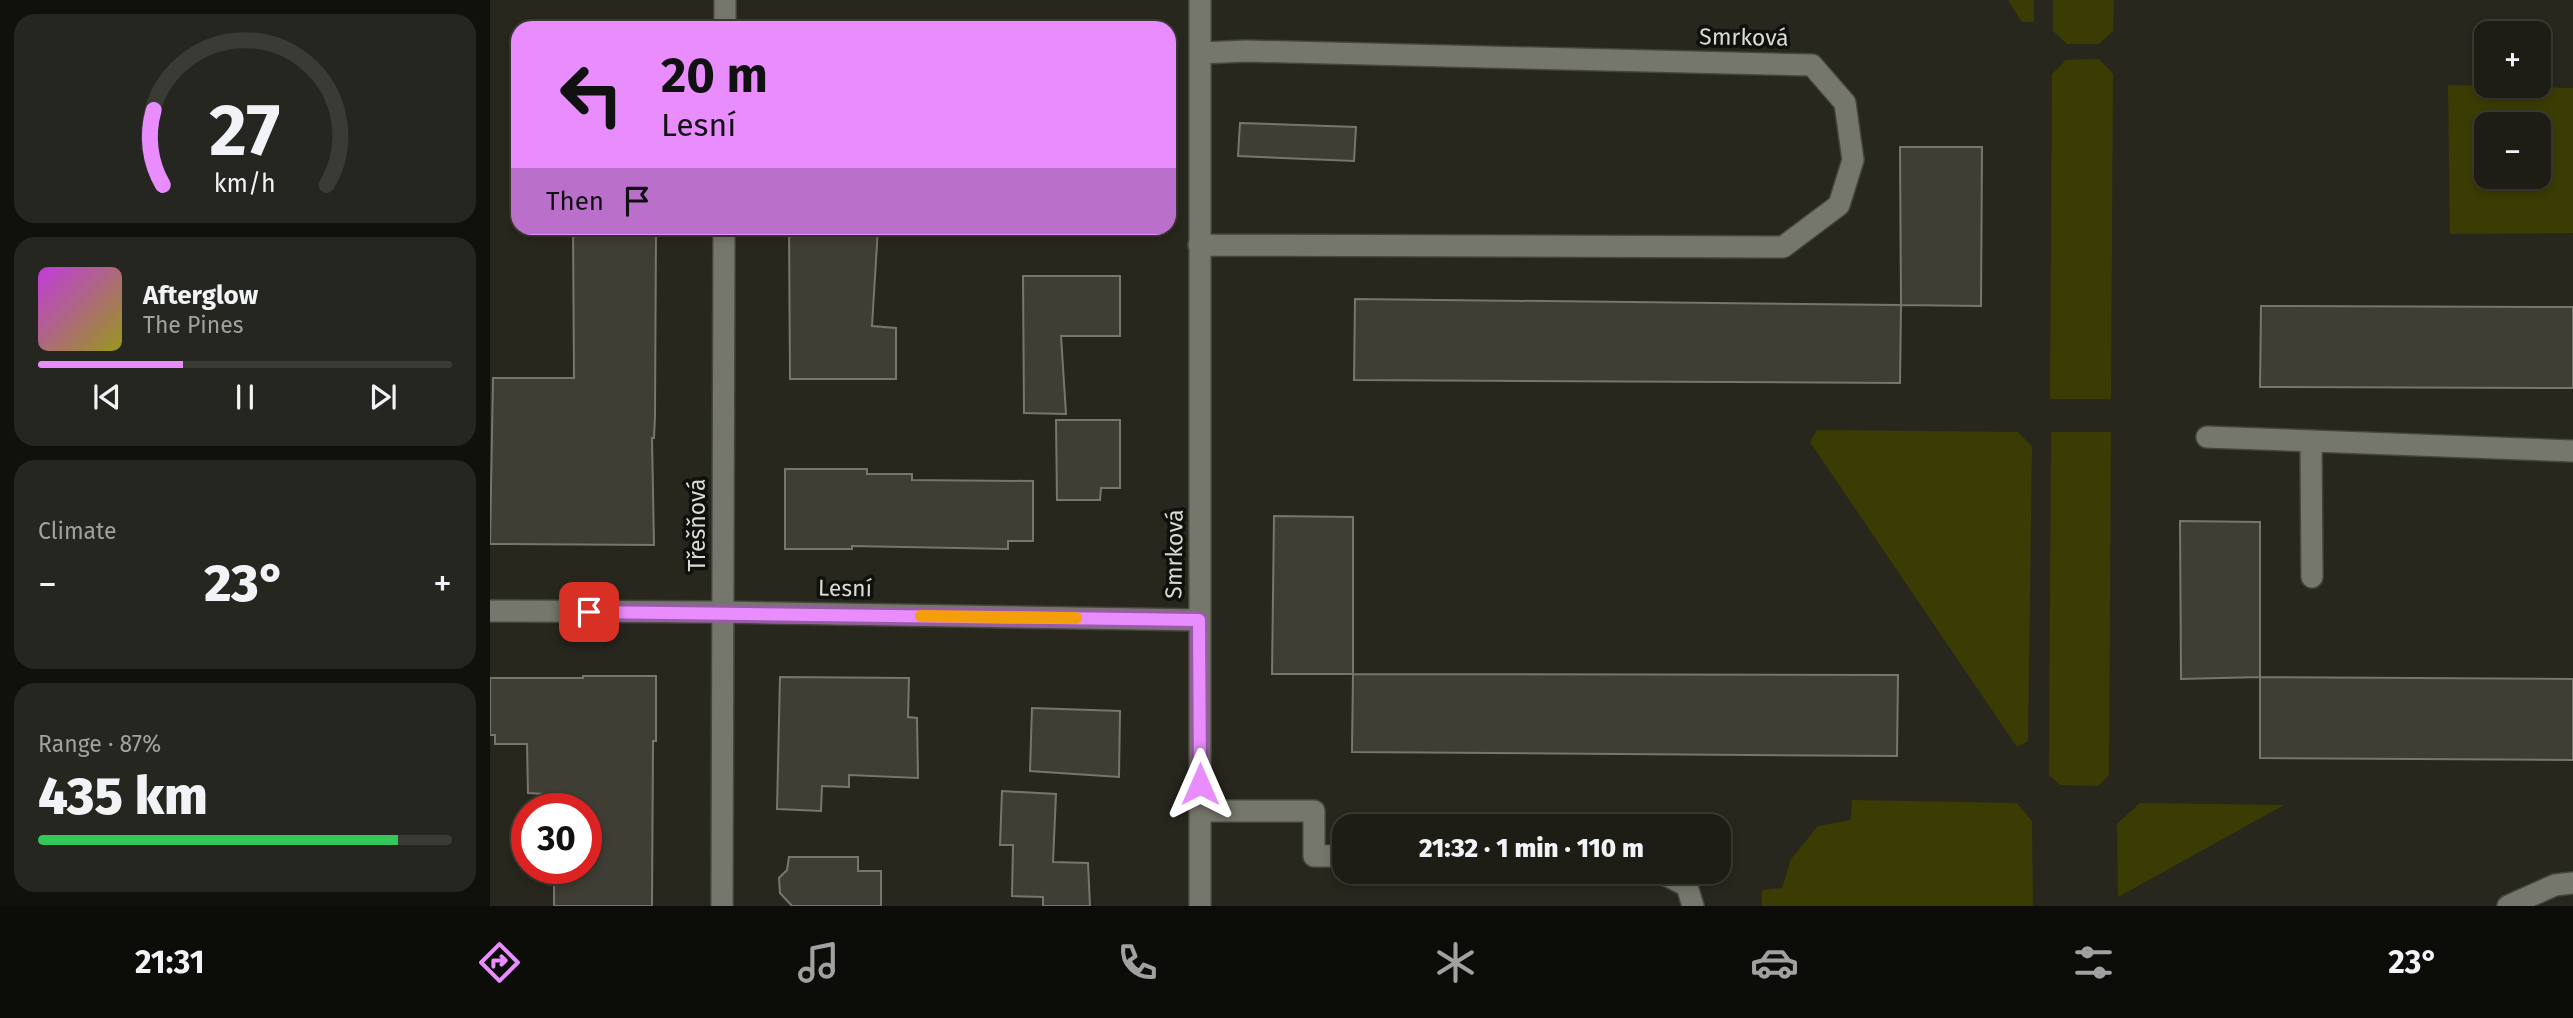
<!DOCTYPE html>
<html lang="en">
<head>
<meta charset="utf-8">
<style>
	:root { --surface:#1d1d16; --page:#25261f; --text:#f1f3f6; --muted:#a0a2a1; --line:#3b3b35; --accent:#e98dfe }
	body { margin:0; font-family:"Fira Sans",sans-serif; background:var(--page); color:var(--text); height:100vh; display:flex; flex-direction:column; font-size:26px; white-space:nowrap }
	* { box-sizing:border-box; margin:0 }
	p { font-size:23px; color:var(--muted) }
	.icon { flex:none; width:38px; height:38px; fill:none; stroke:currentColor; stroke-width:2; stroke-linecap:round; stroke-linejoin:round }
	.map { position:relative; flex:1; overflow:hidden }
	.sheet { display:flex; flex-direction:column; gap:14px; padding:14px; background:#10100c; width:490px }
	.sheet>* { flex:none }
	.banner { position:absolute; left:21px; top:21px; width:665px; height:214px; border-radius:21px; box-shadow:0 4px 10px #0003,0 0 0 2px var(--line); background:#e98dfe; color:#111; overflow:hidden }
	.fabs { position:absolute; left:1984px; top:21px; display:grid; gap:14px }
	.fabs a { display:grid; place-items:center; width:77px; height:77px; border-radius:14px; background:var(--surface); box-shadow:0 4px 10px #0003,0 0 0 2px var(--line); font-size:35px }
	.speed { position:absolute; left:21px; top:793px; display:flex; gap:14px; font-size:35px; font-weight:700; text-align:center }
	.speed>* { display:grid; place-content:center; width:91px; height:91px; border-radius:50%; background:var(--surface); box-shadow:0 4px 10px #0003,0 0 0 2px var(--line); line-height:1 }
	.speed .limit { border:10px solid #d22; background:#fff; color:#111 }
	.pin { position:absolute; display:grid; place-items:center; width:60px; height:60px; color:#fff; margin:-30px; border-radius:14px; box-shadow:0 4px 10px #0006 }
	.me { position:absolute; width:77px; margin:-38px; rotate:0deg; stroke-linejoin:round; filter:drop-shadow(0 0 5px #0008) }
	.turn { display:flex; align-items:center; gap:24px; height:147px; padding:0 35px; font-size:32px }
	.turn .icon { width:91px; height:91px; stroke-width:2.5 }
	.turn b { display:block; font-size:49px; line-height:60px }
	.then { display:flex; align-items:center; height:66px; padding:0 35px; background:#0003; gap:14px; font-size:26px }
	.big { font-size:52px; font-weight:800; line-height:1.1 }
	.sheet .tile { flex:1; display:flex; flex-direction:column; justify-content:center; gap:10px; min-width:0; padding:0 24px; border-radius:21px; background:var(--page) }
	.sheet .dial { align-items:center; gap:0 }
	.dial svg { height:182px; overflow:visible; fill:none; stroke:var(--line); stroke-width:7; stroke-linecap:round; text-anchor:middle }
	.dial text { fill:var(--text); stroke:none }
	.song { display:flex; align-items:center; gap:21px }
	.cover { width:84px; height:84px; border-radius:10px; background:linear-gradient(135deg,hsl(290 70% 55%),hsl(60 70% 35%)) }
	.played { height:7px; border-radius:4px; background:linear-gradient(90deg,var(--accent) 35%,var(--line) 35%) }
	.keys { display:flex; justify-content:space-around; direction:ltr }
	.heat { display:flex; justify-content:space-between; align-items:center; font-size:38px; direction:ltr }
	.charge { height:10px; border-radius:5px; background:linear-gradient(90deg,#34c759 87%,var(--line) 0) }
	.trip { position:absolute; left:842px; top:814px; width:399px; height:70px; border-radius:21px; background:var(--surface); box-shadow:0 4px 10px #0003,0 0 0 2px var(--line); font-weight:800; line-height:70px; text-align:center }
	.tab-bar { display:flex; height:112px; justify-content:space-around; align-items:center; background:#0c0c09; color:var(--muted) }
	.tab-bar .icon { width:49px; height:49px }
	.tab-bar .selected { color:var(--accent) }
	.tab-bar b { font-size:32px; color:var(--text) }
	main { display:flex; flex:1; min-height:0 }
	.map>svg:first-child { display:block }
	.green { fill:#3b3c03; fill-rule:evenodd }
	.building { fill:#3e3e34; stroke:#76766b; stroke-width:2 }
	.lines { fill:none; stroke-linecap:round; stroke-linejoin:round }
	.minor-casing { stroke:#45453d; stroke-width:24 }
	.minor { stroke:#76776c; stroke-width:21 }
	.route-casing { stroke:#975ca5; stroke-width:18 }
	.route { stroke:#e98dfe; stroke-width:12 }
	.slow { stroke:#f59e0b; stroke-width:12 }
	.labels { text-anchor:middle; stroke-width:7; stroke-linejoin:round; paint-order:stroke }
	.street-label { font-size:23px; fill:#dadbd4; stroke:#10100c }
</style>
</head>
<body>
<main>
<section class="sheet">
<div class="tile dial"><svg viewBox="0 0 100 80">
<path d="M14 69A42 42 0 1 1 86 69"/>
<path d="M14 69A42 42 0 0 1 10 36" stroke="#e98dfe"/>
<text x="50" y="56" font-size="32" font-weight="700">27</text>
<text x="50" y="72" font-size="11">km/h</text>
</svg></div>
<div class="tile">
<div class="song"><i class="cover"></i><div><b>Afterglow</b><p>The Pines</p></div></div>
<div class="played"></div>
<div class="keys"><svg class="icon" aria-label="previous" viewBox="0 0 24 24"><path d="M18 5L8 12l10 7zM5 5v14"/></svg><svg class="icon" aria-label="pause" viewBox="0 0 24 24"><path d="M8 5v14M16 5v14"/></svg><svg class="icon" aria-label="next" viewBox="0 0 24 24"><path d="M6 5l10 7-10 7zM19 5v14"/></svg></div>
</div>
<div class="tile"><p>Climate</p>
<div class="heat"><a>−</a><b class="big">23°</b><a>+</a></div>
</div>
<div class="tile"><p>Range · 87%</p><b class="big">435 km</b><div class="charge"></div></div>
</section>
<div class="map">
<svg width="2083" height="906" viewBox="0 0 2083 906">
	<rect width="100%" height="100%" fill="#27271e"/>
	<path class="green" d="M 1518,0 L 1544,0 L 1544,22 L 1532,22 Z
		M 1563,0 L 1624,0 L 1623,31 L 1609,44 L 1577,44 L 1563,31 Z
		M 1609,59 L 1623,74 L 1621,399 L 1560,399 L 1562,74 L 1576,60 Z
		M 1958,85 L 2083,88 L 2083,233 L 1960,234 ZM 1997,124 L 2049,124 L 2049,177 L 1997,177 Z
		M 1327,430 L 1528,432 L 1542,446 L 1538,741 L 1527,747 L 1320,442 Z
		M 1561,432 L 1621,432 L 1619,775 L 1608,786 L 1570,785 L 1559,775 Z
		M 1362,800 L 1527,803 L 1542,821 L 1543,906 L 1272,906 L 1272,890 L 1292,888 L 1301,859 L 1328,826 L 1361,820 Z
		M 1650,803 L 1794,805 L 1628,897 L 1627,824 Z"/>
	<path class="building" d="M 750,123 L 866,127 L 864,161 L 748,156 Z
		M 1410,147 L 1492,147 L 1491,306 L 1411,305 Z
		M 83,228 L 166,228 L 165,416 L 164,438 L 162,438 L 164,545 L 0,544 L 3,378 L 84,378 Z
		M 299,228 L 388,228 L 382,326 L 406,328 L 406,379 L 300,379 Z
		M 533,276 L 630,276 L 630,336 L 571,336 L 576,414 L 534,413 Z
		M 865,299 L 1411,305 L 1410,383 L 864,380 Z
		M 1771,306 L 2083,307 L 2083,388 L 1770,387 Z
		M 566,420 L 630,420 L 630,488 L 611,488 L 610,500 L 567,500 Z
		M 295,469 L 377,469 L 377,474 L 422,474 L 422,480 L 543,481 L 543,541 L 518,541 L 518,549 L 362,546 L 362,549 L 295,549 Z
		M 784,516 L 863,517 L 863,674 L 782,674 Z
		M 1690,521 L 1770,522 L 1770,677 L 1691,679 Z
		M 863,674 L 1408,675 L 1407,756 L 862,752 Z
		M 93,676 L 166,676 L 166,741 L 163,741 L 162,906 L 64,906 L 64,868 L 96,868 L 96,808 L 53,808 L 53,794 L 38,793 L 37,744 L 5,744 L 5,735 L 0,735 L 0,678 L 93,678 Z
		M 290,677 L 419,678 L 418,717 L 427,718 L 428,778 L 359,775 L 359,787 L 332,786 L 331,811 L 287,809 Z
		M 1770,677 L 2083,679 L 2083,760 L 1770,758 Z
		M 542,708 L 630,711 L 629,777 L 540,771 Z
		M 512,791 L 566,794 L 563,862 L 598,863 L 600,906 L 553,906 L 553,897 L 522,896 L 523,845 L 510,845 Z
		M 299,857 L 368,857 L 368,871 L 391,871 L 391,906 L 302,906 L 290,893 L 289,878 L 297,870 Z"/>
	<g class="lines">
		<g class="minor-casing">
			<path id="minor" d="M 235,28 L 235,0
				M 709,245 L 1293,247 L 1349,205 L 1363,160 L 1355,103 L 1322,65 L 756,51 L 712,53
				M 1717,437 L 2083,451
				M 1821,441 L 1822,577
				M 0,611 L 233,612 L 709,620
				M 710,811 L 824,811 L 824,856 L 854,856
				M 1170,872 L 1197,886 L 1203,906
				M 232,906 L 234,228
				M 710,906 L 710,0
				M 2018,906 L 2065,885 L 2083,883"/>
		</g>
		<use href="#minor" class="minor"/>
	</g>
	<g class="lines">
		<g class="route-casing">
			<path id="route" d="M 99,612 L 709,620 L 710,784"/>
		</g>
		<use href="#route" class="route"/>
		<path class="slow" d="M 431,616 L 586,618"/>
	</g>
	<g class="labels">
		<g class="street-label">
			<text transform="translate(1254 37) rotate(1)" y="8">Smrková</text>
			<text transform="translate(207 525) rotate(-90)" y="8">Třešňová</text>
			<text transform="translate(684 554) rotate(-89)" y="8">Smrková</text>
			<text transform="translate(355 588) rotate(1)" y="8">Lesní</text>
		</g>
	</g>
</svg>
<div class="fabs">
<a>+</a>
<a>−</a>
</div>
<div class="speed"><div class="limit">30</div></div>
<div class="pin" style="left:99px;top:612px;background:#d93025"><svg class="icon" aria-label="arrive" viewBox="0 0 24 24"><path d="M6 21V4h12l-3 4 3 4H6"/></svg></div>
<svg class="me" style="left:710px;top:784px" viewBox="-20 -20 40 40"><path d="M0-17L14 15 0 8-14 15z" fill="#e98dfe" stroke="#fff" stroke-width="4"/></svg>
<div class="trip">21:32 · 1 min · 110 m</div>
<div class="banner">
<div class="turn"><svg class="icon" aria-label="left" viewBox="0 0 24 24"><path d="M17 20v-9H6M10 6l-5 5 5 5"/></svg><div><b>20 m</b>Lesní</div></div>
<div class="then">Then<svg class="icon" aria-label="arrive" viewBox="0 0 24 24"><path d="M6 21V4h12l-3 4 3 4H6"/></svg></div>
</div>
</div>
</main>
<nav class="tab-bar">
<b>21:31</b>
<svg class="icon selected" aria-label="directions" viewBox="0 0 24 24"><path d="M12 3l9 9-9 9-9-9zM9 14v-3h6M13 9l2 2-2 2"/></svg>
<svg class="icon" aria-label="music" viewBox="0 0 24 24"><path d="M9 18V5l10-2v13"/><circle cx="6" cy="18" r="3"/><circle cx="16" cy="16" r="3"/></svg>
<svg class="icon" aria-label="phone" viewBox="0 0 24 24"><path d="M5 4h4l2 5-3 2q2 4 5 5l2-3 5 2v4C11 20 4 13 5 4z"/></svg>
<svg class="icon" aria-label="climate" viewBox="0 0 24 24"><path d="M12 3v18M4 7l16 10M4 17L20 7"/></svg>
<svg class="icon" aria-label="car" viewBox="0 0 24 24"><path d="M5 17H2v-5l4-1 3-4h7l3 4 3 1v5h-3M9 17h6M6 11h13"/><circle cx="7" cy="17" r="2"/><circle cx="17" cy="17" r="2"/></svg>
<svg class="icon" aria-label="filters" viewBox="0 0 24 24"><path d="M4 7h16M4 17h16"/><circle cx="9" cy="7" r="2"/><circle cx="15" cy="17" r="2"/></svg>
<b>23°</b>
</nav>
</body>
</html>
